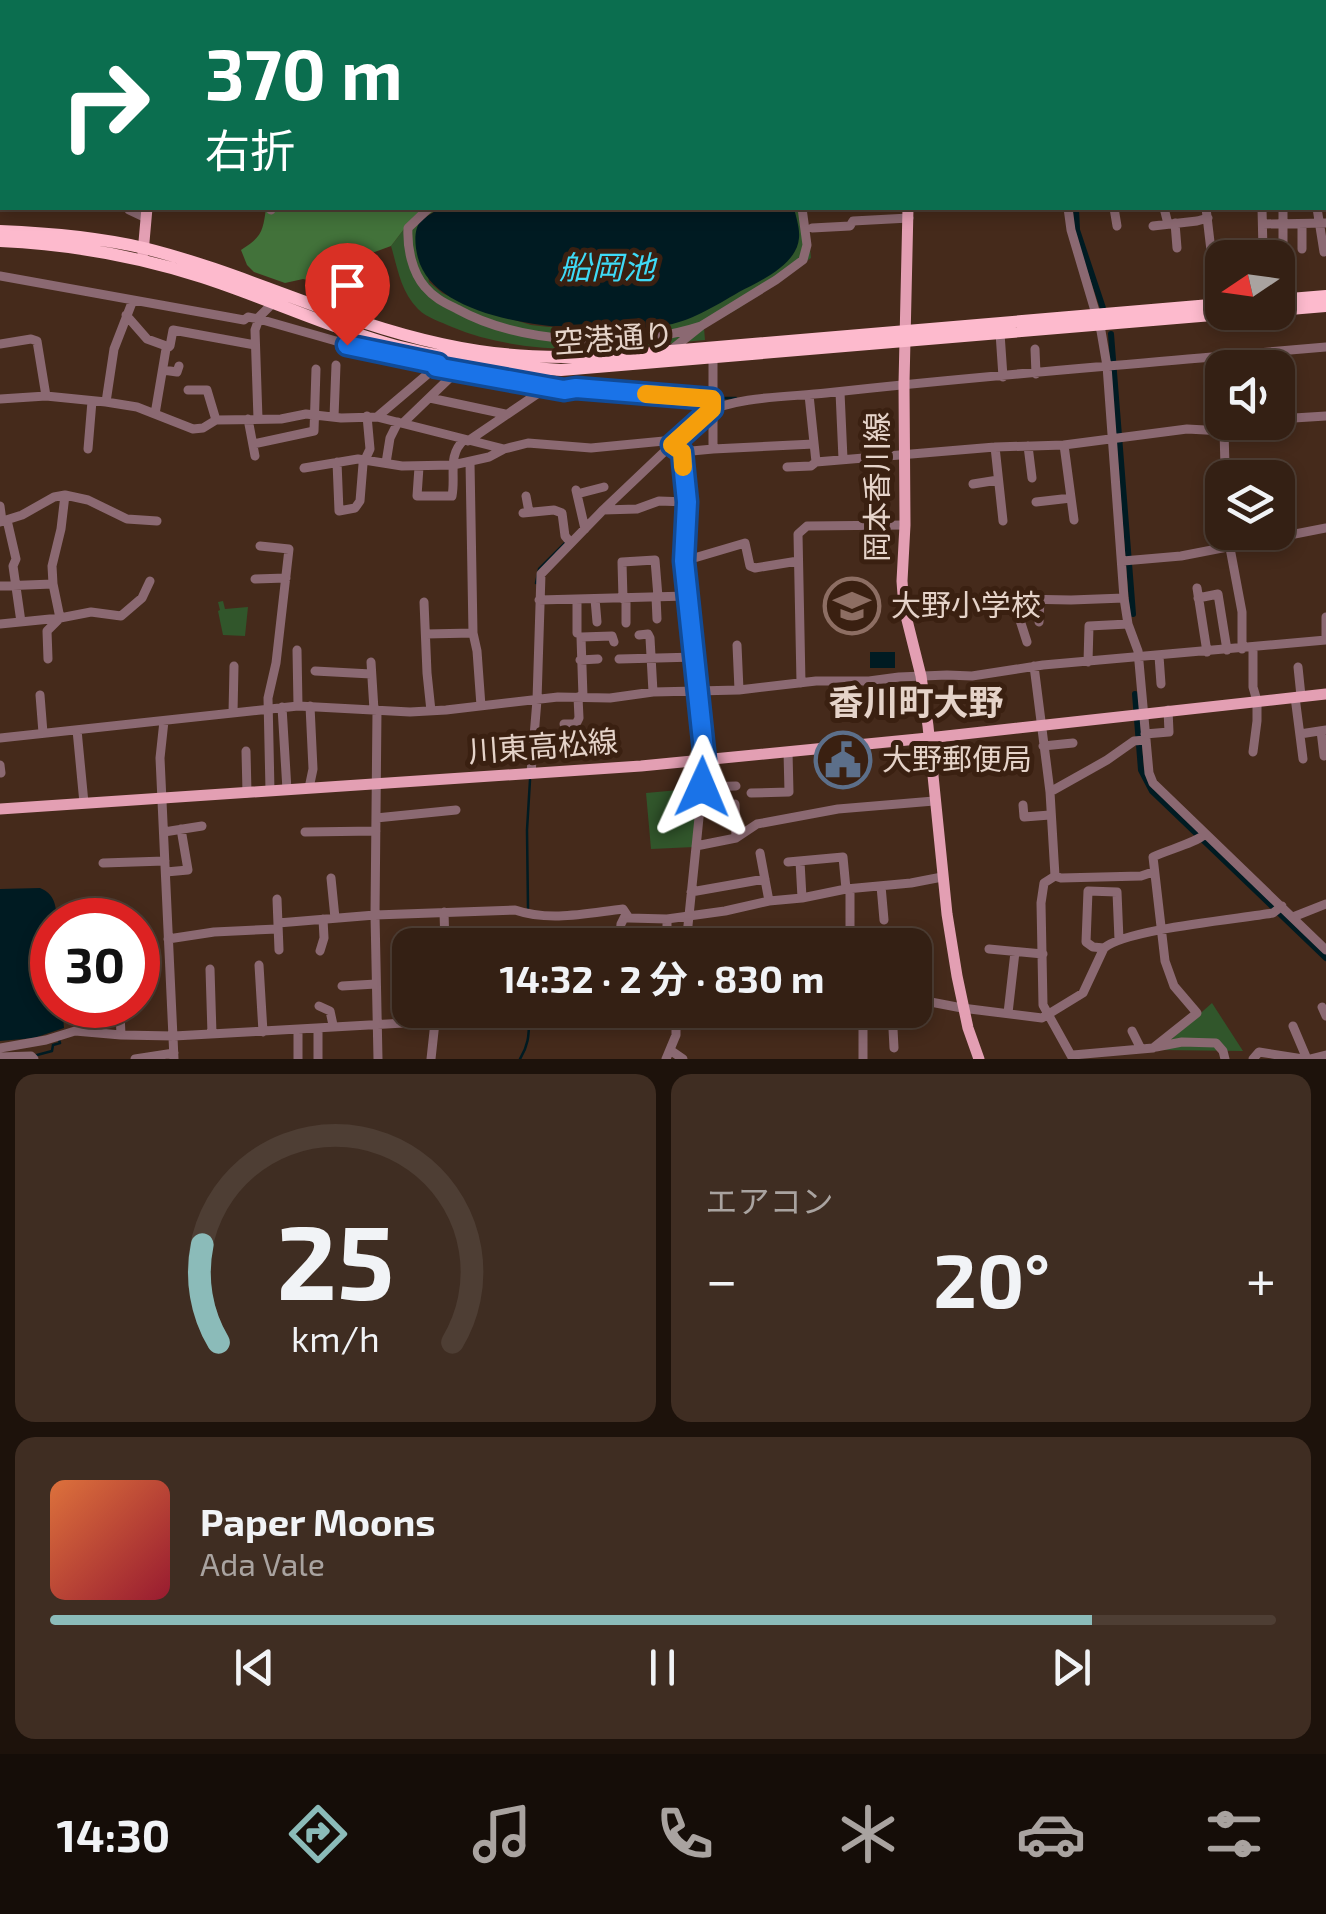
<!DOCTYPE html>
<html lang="ja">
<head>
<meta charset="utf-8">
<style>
	:root { --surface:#342014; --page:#3f2d22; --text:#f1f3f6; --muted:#a9a3a0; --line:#4e3e34; --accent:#8bbbb9 }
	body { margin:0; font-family:"Exo 2","Noto Sans JP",sans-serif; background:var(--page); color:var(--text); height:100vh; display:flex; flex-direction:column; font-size:38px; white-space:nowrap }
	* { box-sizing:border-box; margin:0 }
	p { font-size:32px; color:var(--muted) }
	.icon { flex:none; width:55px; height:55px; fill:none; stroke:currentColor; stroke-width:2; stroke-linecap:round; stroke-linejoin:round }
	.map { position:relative; height:1059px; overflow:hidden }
	.panel { display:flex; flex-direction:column; gap:15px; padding:15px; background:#1d120b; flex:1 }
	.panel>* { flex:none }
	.guide { position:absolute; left:0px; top:0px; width:1328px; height:210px; box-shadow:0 5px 15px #0003,0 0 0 2px var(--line); background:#0b6e4f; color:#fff; overflow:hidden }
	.needle { width:65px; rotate:257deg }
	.tools { position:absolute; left:1205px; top:240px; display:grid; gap:20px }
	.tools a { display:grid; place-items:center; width:90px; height:90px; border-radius:20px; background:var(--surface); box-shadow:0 5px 15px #0003,0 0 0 2px var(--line); font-size:50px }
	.speed { position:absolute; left:30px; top:898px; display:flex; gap:20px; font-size:50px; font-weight:700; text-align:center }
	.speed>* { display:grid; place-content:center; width:130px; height:130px; border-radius:50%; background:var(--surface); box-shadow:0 5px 15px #0003,0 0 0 2px var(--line); line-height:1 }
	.speed .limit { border:15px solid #d22; background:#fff; color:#111 }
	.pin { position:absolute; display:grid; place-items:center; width:85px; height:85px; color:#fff; margin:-102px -42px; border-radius:50% 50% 50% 0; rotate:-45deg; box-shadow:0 0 10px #0007 }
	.pin .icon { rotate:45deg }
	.me { position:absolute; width:110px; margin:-55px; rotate:1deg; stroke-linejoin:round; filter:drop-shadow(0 0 8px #0008) }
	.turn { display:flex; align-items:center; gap:35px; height:210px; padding:0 40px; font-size:45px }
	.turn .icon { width:130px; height:130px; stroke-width:2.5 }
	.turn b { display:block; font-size:70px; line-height:85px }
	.big { font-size:75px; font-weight:700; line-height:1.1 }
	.panel .card { flex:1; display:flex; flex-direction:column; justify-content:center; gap:15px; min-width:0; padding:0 35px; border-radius:20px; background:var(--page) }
	.panel .dial { align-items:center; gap:0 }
	.dial svg { height:260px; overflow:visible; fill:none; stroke:var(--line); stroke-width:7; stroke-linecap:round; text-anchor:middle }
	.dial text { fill:var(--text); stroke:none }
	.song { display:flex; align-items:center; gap:30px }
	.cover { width:120px; height:120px; border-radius:15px; background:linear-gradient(135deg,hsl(20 70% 55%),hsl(350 70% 35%)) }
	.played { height:10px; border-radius:5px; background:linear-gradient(90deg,var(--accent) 85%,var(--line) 85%) }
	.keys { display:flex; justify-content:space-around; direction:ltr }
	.heat { display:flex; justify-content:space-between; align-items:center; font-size:55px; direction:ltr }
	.panel .tiles { flex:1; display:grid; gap:15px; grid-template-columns:1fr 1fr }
	.card:last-child { grid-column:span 2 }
	.trip { position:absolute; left:392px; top:928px; width:540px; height:100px; border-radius:20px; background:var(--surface); box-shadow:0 5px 15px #0003,0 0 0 2px var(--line); font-weight:700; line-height:100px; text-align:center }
	.tab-bar { display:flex; height:160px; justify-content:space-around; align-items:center; background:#150d08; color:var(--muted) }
	.tab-bar .icon { width:70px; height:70px }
	.tab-bar .active { color:var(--accent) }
	.tab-bar b { font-size:45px; color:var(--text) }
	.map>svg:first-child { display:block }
	.green { fill:#31562b }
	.forest { fill:#42723a }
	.water { fill:#001b22 }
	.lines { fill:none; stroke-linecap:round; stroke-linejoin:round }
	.stream { stroke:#001b22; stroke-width:2.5 }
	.canal { stroke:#001b22; stroke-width:6 }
	.minor { stroke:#8b6972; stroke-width:9 }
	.major { stroke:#e39fb3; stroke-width:11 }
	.highway { stroke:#fdbacd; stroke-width:12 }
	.route-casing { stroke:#114b97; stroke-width:25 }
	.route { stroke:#1a73e8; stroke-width:18 }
	.slow { stroke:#f59e0b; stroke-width:18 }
	.labels { text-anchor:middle; stroke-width:10; stroke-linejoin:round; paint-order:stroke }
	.street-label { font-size:30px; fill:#e5d3c9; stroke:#3a2011 }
	.poi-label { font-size:30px; fill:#e5d3c9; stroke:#3a2011; text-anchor:start }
	.water-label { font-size:32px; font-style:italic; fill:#3edaf6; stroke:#3a2011 }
	.quarter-label { font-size:35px; font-weight:bold; fill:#e5d3c9; stroke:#3a2011 }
</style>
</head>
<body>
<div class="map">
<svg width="1326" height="1059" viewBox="0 0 1326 1059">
	<rect width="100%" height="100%" fill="#452a1b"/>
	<path class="green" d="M 794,208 L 806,208 L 811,258 L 739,308 L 704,328 L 705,340 C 622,348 531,360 452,327 C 441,322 427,318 418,309 C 400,290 398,269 391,246 L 404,229 L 420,221 L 429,282 L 442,293 L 475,308 L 531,325 L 549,327 L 648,328 L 799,237 Z
		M 223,601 L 225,609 L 248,607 L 245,636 L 223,635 L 218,611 L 220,610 L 218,602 Z
		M 700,788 L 694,847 L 651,849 L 646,793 Z
		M 1212,1003 L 1243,1051 L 1159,1050 Z"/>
	<path class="forest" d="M 266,208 L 440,208 L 404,229 L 391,246 L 361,257 L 333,273 L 334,287 L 303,279 L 285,283 L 254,272 L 247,265 L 241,250 C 262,237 263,231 266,208 Z"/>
	<path class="water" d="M 478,0 L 757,0 L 758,2 L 476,2 Z
		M 440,208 L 794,208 C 796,217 800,228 799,238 C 797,265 760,281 739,292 C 715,306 690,322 662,326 C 601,335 437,330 418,258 C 415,247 413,229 421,221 C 426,216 435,212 440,208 Z
		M 870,652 L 895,652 L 895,668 L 870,668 Z
		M 40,888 C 55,894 56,906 57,920 L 52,920 L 52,1005 L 62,1005 L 64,1028 L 34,1038 L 0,1041 L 0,889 Z"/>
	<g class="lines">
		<path class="stream" d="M 714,398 L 736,398
			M 536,583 L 539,569 L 565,543
			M 528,908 L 527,830 L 530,780
			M 37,1055 L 52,1051 L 53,1045 L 60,1043 L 59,1040
			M 520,1059 C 528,1046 529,1036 529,1021"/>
		<path class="canal" d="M 1059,0 L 1060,2
			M 1076,208 L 1077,230 L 1103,308
			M 1111,334 L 1133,614
			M 1135,694 L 1141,770 L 1152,791 L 1326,958"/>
		<path class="minor" d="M 759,0 L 760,2
			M 1051,0 L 1051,2
			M 1095,0 L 1095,2
			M 292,2 L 293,0
			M 468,2 L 470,0
			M 778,2 L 780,0
			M 815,2 L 818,0
			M 841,2 L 843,0
			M 1208,2 L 1208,0
			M 1325,74 L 1326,74
			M 1325,108 L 1326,103
			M 1325,180 L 1326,180
			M 128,208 L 129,210 L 146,218
			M 429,208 L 408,228 C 407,248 412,272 425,287 C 434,298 445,303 457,309 C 522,345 630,349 701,326
			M 1068,208 L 1071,230 L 1101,331 L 1107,366 L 1124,598 L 1128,624 L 1138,651 L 1149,773 L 1153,783 L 1326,950
			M 1114,208 L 1117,226
			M 1164,208 L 1168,224
			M 1206,208 L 1212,259 L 1222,258
			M 1262,208 L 1263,251
			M 1283,208 L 1283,249
			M 1317,208 L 1324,252
			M 271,210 L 272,208
			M 1175,223 L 1177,248
			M 1263,224 L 1326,223
			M 1302,224 L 1302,249
			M 1153,226 L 1197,221 L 1208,218
			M 812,228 L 850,226 L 853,221 L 909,218
			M 1227,258 L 1265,254 L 1265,258
			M 1212,259 L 1218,305
			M 0,276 L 244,320 L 248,317 L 259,319 L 378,353 L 438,364 L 436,367 L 564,390 L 576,388 L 712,399
			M 126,315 L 147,339 L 169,347
			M 1000,333 L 1003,377
			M 0,344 L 31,339 L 37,341 L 46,396
			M 1035,349 L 1036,374
			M 671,350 L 701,326 L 776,280 L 803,260 L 807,245 L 802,208
			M 1222,356 L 1326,347
			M 163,370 L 177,372 L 179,366
			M 188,390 L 207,390 L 216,420
			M 840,392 L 843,459
			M 430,398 L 505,414
			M 0,399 L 46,396 L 106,402 L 137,407 L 193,429 L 203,428 L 216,420 L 281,419 L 306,414 L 341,418 L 377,417 L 504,449 L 528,443 L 591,448 L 664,441 L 681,452 L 713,449 L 814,444
			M 106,402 L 114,349 L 133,300
			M 155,414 L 166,349 L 170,346 L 173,330 L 255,345
			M 334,417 L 336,365
			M 377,417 L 436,367
			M 248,419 L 255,456
			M 258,419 L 255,330 L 260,316 L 273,303
			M 1278,419 L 1326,416
			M 403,423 L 458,370
			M 468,441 L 540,392 L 545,387
			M 253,444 L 314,431 L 316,369
			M 1064,445 L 1074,520
			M 1028,446 L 1032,478
			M 995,447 L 1003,521
			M 88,449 L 92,401
			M 713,449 L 713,357
			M 681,452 L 687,502 L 684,561 L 705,759 L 686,945
			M 337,462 L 339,511 L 355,508 L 360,501 L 363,464 L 370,449 L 367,416
			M 470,462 L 473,633 L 477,651 L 481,706
			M 816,462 L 995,447 L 1064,445 L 1187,429 L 1224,431 L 1256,422
			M 386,463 L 390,438 L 398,422
			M 419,467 L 417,496 L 452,496 C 456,476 447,455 464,440
			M 787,467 L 811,466 L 816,462 L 809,395
			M 304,468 L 358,459 L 402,466 L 453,465 L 489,457 L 504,449
			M 973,484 L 998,480
			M 576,490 L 585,529
			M 577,494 L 604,487
			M 526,496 L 529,512
			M 1222,501 L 1220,485 L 1225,466 L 1224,431
			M 1036,502 L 1071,498
			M 0,506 L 2,521
			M 603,510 L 637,509 L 659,501 L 687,502
			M 523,513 L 554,510 L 562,513 L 565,536 L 571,543
			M 7,520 L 16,559 L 13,566 L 21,622
			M 0,522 L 22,515 L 54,497 L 65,495 L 88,500 L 127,519 L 157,521
			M 1227,532 L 1242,612 L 1242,649
			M 260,546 L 289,549 L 276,663 L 268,698 L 270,791
			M 684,561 L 745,543 L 750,566 L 755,568 L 798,561
			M 1123,561 L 1181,556 L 1326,528
			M 255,579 L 286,578
			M 53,584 L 52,566 L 61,529 L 65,495
			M 0,586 L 53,584 L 60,618 L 91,612 L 121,616 L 142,598 L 150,581
			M 1197,588 L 1207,652
			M 656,597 L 657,619
			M 626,598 L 626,623
			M 1198,598 L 1218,594 L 1227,650
			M 595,599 L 597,622
			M 623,599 L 622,562 L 655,560 L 658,597
			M 539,600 L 687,596
			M 577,600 L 577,633
			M 424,602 L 427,673 L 431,711
			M 1039,622 L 1040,599
			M 0,624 L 60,618
			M 426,634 L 473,633
			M 639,635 L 648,634 L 650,638 L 653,692
			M 1027,642 L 1018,614 L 1019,599 L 1071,600 L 1124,598
			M 737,645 L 739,690
			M 1253,648 L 1253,687 L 1257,701 L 1257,721 L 1253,752
			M 297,650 L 298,706
			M 1159,656 L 1161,684
			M 48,659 L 47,631 L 58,620
			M 619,659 L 696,657
			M 580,660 L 598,659
			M 371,662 L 374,710
			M 1088,662 L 1089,626 L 1128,624
			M 1034,666 L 1050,792 L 1055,876 L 1044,883 L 1041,903 L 1043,1005 L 1073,1059
			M 1298,667 L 1301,696
			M 315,671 L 371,674
			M 801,683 L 798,534 L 807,526 L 905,525
			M 40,695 L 43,733
			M 583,697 L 581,637 L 612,636 L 614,642
			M 1295,697 L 1303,759
			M 282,707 L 287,790
			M 377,710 L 375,915 L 378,1059
			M 233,713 L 234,666
			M 164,721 L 160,758 L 174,1059
			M 564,724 L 576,724 L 579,718 L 578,697
			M 77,730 L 84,803
			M 1321,731 L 1324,756
			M 1145,734 L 1169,732 L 1168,710
			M 1300,734 L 1326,730
			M 0,738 L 298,706 L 410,712 L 446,710 L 558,697 L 610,698 L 653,692 L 739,690 L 816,681 L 869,681 L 899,677 L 947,675 L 972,676 L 1043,665 L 1326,640 L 1326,617
			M 1043,746 L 1073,743
			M 246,751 L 247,793
			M 0,765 L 1,773
			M 531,773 L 537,700 L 541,574 L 603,510 L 705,413 C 736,396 791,397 826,393 C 957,378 1090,368 1222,356 L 1219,365 L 1222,396
			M 702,787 L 736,786
			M 309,788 L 313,769 L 310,706
			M 1050,792 L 1107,760 L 1134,741 L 1145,740
			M 751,793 L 789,792 L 788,752
			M 735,804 L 736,838
			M 1023,805 L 1024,817 L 1050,815
			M 376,818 L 456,810
			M 164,832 L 202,826
			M 305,832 L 376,831
			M 696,846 L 736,838 L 757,824 L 838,809 L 934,801
			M 760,853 L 769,901
			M 800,861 L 802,898
			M 788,862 L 843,857 L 846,889
			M 103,863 L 165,861
			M 166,872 L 188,870 L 181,829
			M 1055,876 L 1061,878 L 1141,876 L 1153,872
			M 331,878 L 335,918
			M 881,886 L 884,920
			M 691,892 L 765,879
			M 277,899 L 279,950
			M 444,912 L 445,945
			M 1293,917 L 1326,904
			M 278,923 L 375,915 L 515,910 C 550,922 588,913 623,909 L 629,918 L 667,919 L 725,911 L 769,901 L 802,898 L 846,889 L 911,883 L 942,877
			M 168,939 L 214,932 L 277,929
			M 619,945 L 621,924 L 626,914
			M 667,945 L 667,919
			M 758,945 L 762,944
			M 850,945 L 850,889
			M 1104,948 L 1093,947 L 1086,942 L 1088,891 L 1117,892 L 1119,940
			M 989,949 L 1043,954
			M 320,951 L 324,938 L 323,919
			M 259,965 L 263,1032
			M 210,969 L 212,1034
			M 342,986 L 376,984
			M 915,999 L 962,1008 L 1042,1018 L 1083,993 L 1104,948 C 1126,929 1239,919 1273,913 L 1282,906
			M 89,1005 L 90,1032
			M 319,1006 L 330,1011 L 333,1025
			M 1322,1007 L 1326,1016
			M 863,1010 L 863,1059
			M 892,1010 L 894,1048
			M 120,1013 L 121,1035
			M 1008,1013 L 1015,952
			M 1293,1026 L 1307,1059
			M 318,1028 L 318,1059
			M 298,1030 L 298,1059
			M 1132,1031 L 1141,1049
			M 1156,1047 L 1182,1042 L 1216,1043 L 1223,1051 L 1225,1059
			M 0,1048 L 46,1040 L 75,1031 L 121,1035 L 174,1036 L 618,1011 C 639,1019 700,1014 723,1010
			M 670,1050 L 683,1059
			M 1073,1055 L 1153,1048 L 1197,1013 L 1174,986 L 1165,961 L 1153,857 C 1167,850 1196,843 1205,834
			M 0,1057 L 31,1056 L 34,1059
			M 135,1059 L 174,1053
			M 431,1059 L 435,1022
			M 666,1059 L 676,1035 L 676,1013
			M 1253,1059 L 1259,1052 L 1303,1059
			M 1310,1059 L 1326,1055"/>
		<path class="major" d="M 122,0 L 123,2
			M 898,0 L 898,2
			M 180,2 L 192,0
			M 0,38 L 2,38
			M 908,208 L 904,384 L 905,525 L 902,581 L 904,608 L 921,676 L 928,726 L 947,914 L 957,976 L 968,1028 L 979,1059
			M 143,253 L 147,208
			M 0,809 L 641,766 L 928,738 L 1326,694"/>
		<path class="highway" d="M 0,231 C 48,233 97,237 144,248 C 245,273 339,322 442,344 C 506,358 559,359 624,355 L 1222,304
			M 0,241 C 69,244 136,256 202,277 C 267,298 330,328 396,346 C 451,360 505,367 561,370 L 1248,312
			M 1278,300 L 1326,296
			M 1278,310 L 1326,306"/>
	</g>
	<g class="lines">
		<g class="route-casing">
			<path id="route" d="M 347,345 L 438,364 L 436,367 L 564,390 L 576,388 L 712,399 L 712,409 L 672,445 L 682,452 L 687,502 L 684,561 L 705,760 L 702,787"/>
		</g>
		<use href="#route" class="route"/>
		<path class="slow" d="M 646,394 L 712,399 L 712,409 L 672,445 L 682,452 L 683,467"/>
	</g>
	<defs>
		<g id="school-ring" transform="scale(2.875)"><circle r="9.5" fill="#3a2011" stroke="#8d6e63" stroke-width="1.5"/><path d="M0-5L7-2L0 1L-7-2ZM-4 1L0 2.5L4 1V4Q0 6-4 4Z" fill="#8d6e63"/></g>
		<g id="civic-ring" transform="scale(2.875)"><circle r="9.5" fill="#3a2011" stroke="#5c6f8a" stroke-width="1.5"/><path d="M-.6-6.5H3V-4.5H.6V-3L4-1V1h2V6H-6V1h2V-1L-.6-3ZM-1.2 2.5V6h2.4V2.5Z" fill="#5c6f8a"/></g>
	</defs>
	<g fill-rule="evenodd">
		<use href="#school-ring" x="852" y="606"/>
		<use href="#civic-ring" x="843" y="760"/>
	</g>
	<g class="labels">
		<g class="street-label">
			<text transform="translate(614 339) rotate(-4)" y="10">空港通り</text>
			<text transform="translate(878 487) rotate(-90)" y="10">岡本香川線</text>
			<text transform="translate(543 747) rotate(-4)" y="10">川東高松線</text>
		</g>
		<g class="poi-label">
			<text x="891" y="616">大野小学校</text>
			<text x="882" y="770">大野郵便局</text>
		</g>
		<g class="water-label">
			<text x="607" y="279">船岡池</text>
		</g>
		<g class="quarter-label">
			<text x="916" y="715">香川町大野</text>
		</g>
	</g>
</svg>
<div class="tools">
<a><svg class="needle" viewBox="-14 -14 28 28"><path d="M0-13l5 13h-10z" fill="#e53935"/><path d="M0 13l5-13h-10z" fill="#a9a3a0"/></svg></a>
<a><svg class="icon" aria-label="sound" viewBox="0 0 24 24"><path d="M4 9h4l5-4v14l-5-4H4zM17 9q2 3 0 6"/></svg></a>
<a><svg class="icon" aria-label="layers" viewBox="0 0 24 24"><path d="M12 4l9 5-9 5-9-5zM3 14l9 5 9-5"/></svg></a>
</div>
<div class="speed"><div class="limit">30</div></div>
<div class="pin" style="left:347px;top:345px;background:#d93025"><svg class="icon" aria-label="arrive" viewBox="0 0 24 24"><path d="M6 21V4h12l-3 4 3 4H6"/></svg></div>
<svg class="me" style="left:702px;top:787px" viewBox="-20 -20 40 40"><path d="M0-17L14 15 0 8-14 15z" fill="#1a73e8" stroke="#fff" stroke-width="4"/></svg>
<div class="trip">14:32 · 2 分 · 830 m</div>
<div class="guide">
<div class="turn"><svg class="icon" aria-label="right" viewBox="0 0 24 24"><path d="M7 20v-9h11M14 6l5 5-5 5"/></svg><div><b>370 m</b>右折</div></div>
</div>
</div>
<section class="panel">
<div class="tiles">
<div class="card dial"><svg viewBox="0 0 100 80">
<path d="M14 69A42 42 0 1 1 86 69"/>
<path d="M14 69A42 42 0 0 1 9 39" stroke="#8bbbb9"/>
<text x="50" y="56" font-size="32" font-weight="700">25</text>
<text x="50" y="72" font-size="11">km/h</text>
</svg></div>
<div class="card"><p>エアコン</p>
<div class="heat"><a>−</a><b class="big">20°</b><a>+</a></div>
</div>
<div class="card">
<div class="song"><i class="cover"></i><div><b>Paper Moons</b><p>Ada Vale</p></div></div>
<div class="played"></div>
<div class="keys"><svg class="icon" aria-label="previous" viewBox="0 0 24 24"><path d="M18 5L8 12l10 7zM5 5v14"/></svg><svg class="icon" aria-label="pause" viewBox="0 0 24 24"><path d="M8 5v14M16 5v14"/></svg><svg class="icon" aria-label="next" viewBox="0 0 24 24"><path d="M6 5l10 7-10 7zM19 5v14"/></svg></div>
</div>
</div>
</section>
<nav class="tab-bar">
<b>14:30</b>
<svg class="icon active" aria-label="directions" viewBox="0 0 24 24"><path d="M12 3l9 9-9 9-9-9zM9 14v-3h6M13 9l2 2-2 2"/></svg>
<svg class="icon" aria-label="music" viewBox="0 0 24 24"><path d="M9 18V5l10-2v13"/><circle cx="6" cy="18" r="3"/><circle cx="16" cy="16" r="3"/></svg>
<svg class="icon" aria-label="phone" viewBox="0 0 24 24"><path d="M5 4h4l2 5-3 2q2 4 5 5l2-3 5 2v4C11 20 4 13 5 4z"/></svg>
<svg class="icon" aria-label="climate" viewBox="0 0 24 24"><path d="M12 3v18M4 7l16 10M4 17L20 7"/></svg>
<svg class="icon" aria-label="car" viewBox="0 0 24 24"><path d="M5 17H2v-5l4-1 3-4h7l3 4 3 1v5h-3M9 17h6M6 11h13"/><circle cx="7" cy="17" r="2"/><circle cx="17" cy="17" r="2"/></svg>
<svg class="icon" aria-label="filters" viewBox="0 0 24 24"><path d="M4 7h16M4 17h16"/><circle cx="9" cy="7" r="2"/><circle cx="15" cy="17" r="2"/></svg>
</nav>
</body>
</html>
